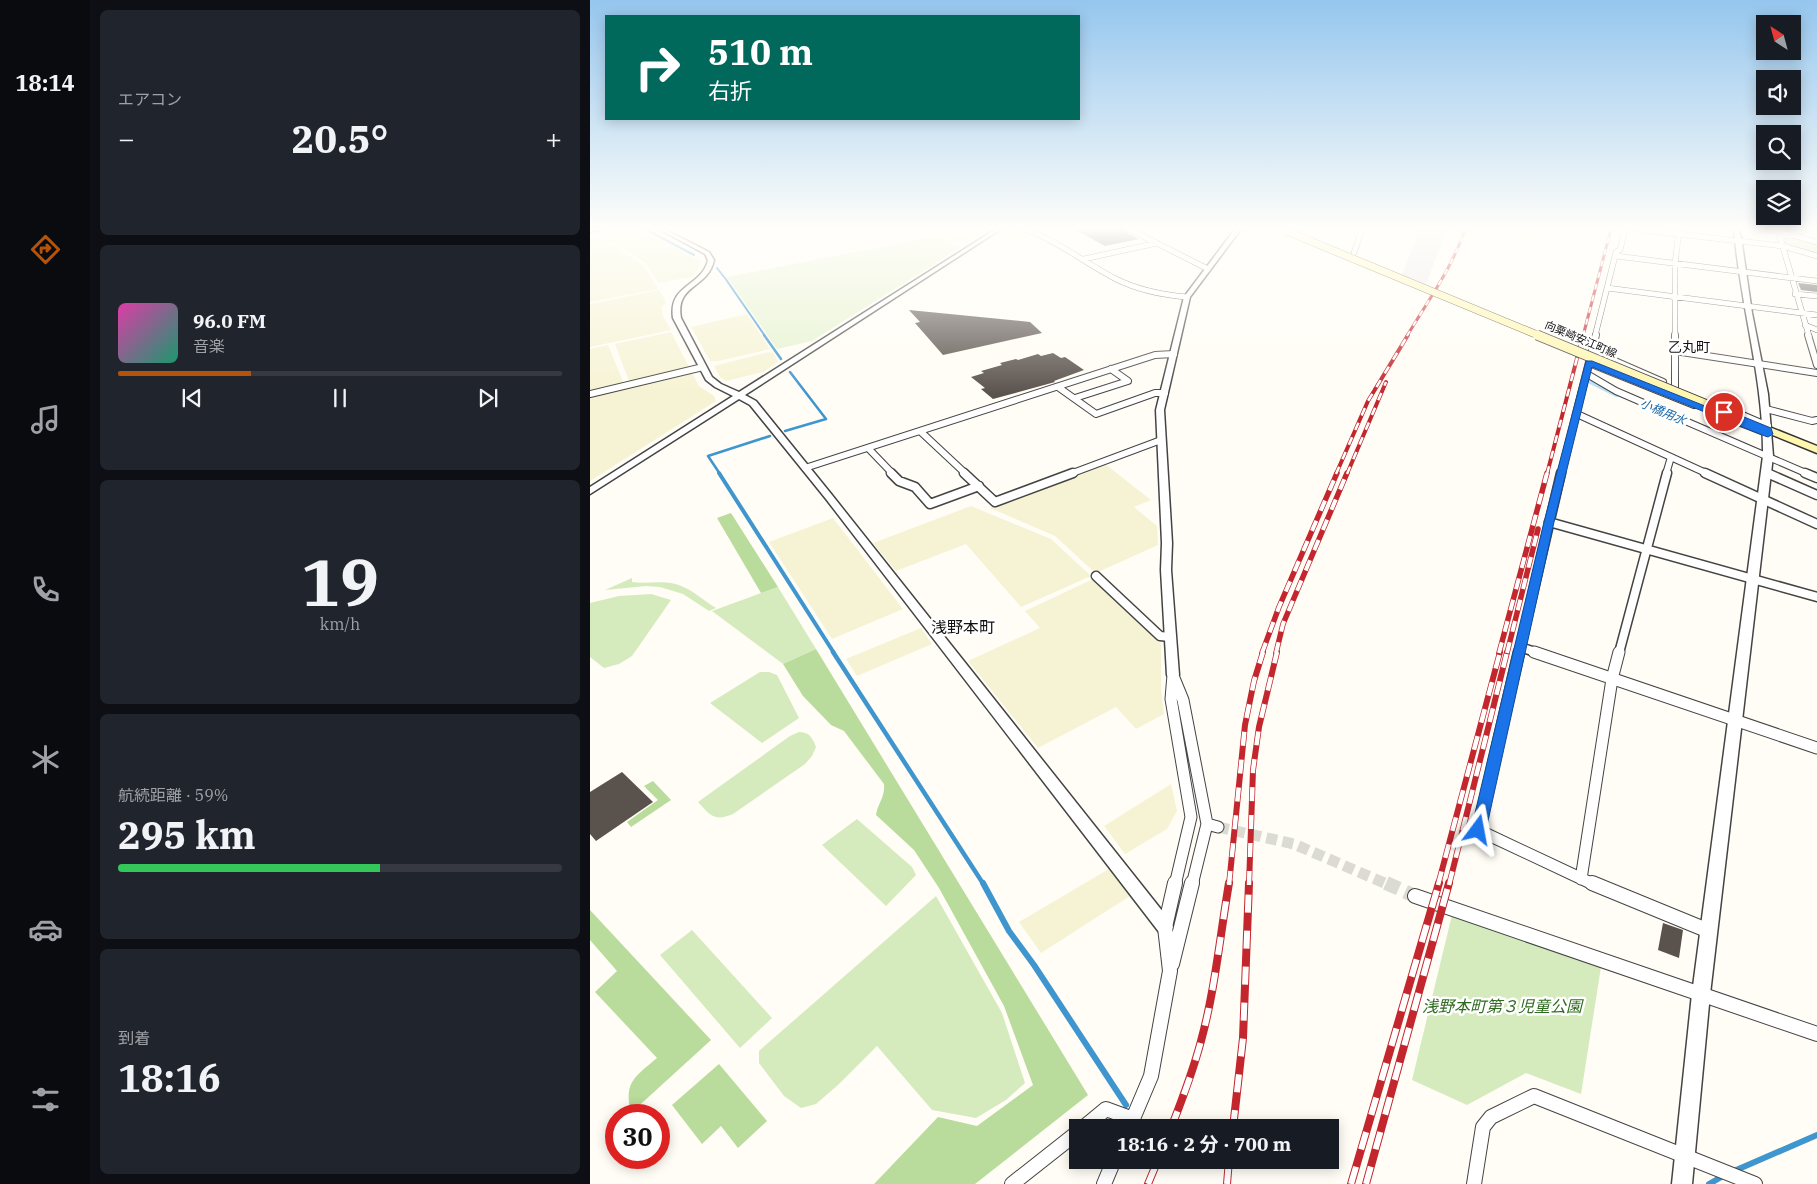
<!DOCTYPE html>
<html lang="ja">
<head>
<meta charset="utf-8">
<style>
	:root { --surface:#171b24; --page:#20242c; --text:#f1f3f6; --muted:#9ea1a6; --line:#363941; --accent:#b45309 }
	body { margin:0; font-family:"IBM Plex Serif","Noto Sans JP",serif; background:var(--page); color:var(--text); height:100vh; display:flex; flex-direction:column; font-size:19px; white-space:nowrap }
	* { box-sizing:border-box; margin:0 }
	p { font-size:16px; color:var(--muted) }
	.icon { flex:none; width:28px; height:28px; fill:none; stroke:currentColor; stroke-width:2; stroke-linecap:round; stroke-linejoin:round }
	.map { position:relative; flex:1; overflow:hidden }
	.sheet { display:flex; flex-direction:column; gap:10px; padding:10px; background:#0d0f14; width:500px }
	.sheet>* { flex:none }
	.top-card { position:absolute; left:15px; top:15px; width:475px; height:105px; border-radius:0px; box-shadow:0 2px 12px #0003; background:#00695c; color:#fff; overflow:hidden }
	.needle { width:32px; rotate:324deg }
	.tools { position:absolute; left:1166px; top:15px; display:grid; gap:10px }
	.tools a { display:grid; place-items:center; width:45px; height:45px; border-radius:0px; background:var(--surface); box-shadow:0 2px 12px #0003; font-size:25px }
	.speed { position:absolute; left:15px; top:1104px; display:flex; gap:10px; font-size:25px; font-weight:700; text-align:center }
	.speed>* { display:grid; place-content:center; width:65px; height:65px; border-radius:50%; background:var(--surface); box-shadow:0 2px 12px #0003; line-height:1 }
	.speed .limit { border:8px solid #d22; background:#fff; color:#111 }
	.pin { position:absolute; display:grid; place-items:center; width:42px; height:42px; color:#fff; margin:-21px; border:2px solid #fff; border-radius:50%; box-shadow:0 1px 5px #0007 }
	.me { position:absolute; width:55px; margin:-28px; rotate:13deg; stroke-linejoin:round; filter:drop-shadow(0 0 4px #0008) }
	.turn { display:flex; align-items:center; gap:18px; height:105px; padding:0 20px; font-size:22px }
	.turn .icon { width:65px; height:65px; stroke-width:2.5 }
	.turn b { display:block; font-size:35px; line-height:42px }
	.big { font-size:38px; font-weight:700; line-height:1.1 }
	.sheet .card { flex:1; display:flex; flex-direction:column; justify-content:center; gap:8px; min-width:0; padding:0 18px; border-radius:8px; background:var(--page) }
	.sheet .dial { align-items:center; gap:0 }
	.dial b { font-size:65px; line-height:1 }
	.song { display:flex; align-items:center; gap:15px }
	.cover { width:60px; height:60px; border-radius:8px; background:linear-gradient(135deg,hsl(320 70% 55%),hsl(160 70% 35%)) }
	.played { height:5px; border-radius:2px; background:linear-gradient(90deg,var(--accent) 30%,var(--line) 30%) }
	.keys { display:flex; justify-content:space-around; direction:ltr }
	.heat { display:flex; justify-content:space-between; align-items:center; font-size:28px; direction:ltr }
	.charge { height:8px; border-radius:4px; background:linear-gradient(90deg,#34c759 59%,var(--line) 0) }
	.trip { position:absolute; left:479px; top:1119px; width:270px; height:50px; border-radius:0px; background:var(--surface); box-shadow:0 2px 12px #0003; font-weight:700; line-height:50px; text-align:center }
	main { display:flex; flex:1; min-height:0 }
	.menu { display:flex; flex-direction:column; width:90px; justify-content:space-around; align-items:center; background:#090b0e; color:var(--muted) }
	.menu .icon { width:35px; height:35px }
	.menu .on { color:var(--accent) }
	.menu b { font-size:22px; color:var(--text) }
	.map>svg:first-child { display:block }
	.industrial { fill:#eee6ef }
	.farmland { fill:#f6f3d4 }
	.green { fill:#d5ebbd }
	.forest { fill:#b9dc9c }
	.pitch { fill:#e6f2cf }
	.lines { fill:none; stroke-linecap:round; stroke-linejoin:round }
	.stream-far4 { stroke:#3f96cf; stroke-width:2 }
	.stream-far3 { stroke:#3f96cf; stroke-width:2.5 }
	.stream-far2 { stroke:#3f96cf; stroke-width:4 }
	.stream-far1 { stroke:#3f96cf; stroke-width:4.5 }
	.stream { stroke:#3f96cf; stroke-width:6 }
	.canal { fill:#b9e0f7; fill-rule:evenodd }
	.building { fill:#5a524d }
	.minor-tunnel-far1 { stroke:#dbdad3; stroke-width:11; stroke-dasharray:11 5.5; stroke-linecap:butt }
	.minor-tunnel { stroke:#dbdad3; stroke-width:14; stroke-dasharray:14 7; stroke-linecap:butt }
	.minor-far4-casing { stroke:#444; stroke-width:6 }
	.minor-far3-casing { stroke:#444; stroke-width:8 }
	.minor-far2-casing { stroke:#444; stroke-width:11 }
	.minor-far1-casing { stroke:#444; stroke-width:13 }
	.minor-casing { stroke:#444; stroke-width:16 }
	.tertiary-casing { stroke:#444; stroke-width:3 }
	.secondary-casing { stroke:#333; stroke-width:3 }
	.minor-far4 { stroke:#fff; stroke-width:5 }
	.minor-far3 { stroke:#fff; stroke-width:6 }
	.minor-far2 { stroke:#fff; stroke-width:8 }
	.minor-far1 { stroke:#fff; stroke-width:11 }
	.minor { stroke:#fff; stroke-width:14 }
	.tertiary { fill:#fff; fill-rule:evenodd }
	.secondary { fill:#fff6b0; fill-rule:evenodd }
	.rail-far4-casing { stroke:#c4262e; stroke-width:3 }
	.rail-far3-casing { stroke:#c4262e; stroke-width:4 }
	.rail-far2-casing { stroke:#c4262e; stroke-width:5.5 }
	.rail-far1-casing { stroke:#c4262e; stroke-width:6 }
	.rail-casing { stroke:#c4262e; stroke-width:8 }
	.rail-far4 { stroke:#fff; stroke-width:2; stroke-dasharray:6; stroke-linecap:butt }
	.rail-far3 { stroke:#fff; stroke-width:2.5; stroke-dasharray:8; stroke-linecap:butt }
	.rail-far2 { stroke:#fff; stroke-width:4; stroke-dasharray:11; stroke-linecap:butt }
	.rail-far1 { stroke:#fff; stroke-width:4.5; stroke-dasharray:14; stroke-linecap:butt }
	.rail { stroke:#fff; stroke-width:6; stroke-dasharray:18; stroke-linecap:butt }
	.secondary-bridge-far1-casing { stroke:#333; stroke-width:8; stroke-linecap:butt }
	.secondary-bridge-casing { stroke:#333; stroke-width:11; stroke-linecap:butt }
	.secondary-bridge-far1 { stroke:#fff6b0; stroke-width:7 }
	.secondary-bridge { stroke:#fff6b0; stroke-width:9 }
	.route { fill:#1a73e8; stroke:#114b97 }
	.labels { text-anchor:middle; stroke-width:5; stroke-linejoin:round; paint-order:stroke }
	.far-street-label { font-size:11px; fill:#111; stroke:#fff }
	.far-water-label { font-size:12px; font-style:italic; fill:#1768a6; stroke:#fff }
	.far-quarter-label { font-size:14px; fill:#111; stroke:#fff }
	.quarter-label { font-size:16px; fill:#111; stroke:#fff }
	.near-park-label { font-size:16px; font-style:italic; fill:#2f6b1f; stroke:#fff }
</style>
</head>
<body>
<main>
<nav class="menu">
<b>18:14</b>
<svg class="icon on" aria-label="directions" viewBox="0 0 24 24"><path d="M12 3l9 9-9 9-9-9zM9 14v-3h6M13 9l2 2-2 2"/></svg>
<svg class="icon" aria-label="music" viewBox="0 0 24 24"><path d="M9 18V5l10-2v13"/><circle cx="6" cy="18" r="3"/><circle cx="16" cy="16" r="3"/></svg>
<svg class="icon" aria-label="phone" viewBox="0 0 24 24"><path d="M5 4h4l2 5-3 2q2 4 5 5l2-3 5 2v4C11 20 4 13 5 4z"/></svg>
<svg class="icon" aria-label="climate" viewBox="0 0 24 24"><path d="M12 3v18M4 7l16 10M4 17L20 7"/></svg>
<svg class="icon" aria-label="car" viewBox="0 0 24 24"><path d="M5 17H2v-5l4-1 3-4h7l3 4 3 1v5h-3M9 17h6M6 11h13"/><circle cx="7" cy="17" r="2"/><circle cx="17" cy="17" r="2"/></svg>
<svg class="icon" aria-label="filters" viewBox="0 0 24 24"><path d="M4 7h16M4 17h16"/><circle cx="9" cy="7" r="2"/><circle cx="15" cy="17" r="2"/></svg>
</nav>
<section class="sheet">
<div class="card"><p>エアコン</p>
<div class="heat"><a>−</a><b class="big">20.5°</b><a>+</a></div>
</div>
<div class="card">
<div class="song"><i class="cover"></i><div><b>96.0 FM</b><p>音楽</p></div></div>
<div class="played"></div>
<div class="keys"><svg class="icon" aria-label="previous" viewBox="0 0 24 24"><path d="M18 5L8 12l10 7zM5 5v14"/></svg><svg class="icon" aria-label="pause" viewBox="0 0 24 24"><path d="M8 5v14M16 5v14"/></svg><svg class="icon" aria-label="next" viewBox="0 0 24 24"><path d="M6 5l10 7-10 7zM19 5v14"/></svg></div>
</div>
<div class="card dial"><b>19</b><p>km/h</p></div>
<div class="card"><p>航続距離 · 59%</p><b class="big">295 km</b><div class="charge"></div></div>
<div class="card"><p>到着</p><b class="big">18:16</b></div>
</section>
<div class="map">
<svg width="1227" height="1184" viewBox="0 0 1227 1184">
	<rect width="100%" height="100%" fill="#fffdf5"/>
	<path class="industrial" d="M 830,229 L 857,229 L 836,284 L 812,275 Z"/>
	<path class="farmland" d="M 15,229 L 50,229 L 111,261 L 107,272 L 101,277 L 68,283 L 56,263 L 2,230 Z
		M 387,229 L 394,232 L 374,245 L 350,236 Z
		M 10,238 L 52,264 L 68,289 L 0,302 L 0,239 Z
		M 69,290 L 76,302 L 72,308 L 73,316 L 81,330 L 0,347 L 0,304 Z
		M 157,314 L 180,349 L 128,361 L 120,361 L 101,327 Z
		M 81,332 L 100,369 L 40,384 L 25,344 Z
		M 18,345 L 34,384 L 0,392 L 0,349 Z
		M 179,352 L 184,354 L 188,362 L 173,372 L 136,381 L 130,377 L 124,366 Z
		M 101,371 L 109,386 L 124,396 L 126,401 L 0,481 L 0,394 Z
		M 515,464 L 561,500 L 544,507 L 567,526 L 568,545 L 508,572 L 503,571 L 465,536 L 400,508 Z
		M 381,506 L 461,539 L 501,576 L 431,607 L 376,544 L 306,571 L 283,543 Z
		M 243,518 L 313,609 L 242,639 L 179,542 Z
		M 503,579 L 571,644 L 571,690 L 574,714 L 546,729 L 526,707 L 448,748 L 378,661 L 450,628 L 435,611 Z
		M 331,628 L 342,644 L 267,676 L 256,659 Z
		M 581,784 L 587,811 L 577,829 L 535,854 L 514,826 Z
		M 519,869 L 540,896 L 451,953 L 429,922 Z"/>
	<path class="green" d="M 1200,236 L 1227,243 L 1227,255 L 1194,245 L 1192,238 Z
		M 42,578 L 42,582 C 54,584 68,581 81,583 C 99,586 111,599 126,608 L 119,611 L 93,594 L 70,587 L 56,586 L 15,590 Z
		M 188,587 L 226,649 L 193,664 L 122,611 Z
		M 61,594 L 81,600 L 42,656 L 29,664 L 14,668 L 0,657 L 0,603 L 29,596 Z
		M 170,672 L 179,672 L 187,675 L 209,718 L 172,743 L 120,703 Z
		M 209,732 C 219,732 222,737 226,747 L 222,756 L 215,764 L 143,814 C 124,822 120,815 108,802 L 200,736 Z
		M 267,819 L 322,867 L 326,875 L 296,906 L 232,845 Z
		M 346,896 L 412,1013 L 435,1083 L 416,1100 L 386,1118 L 342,1110 L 287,1046 L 248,1085 L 226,1104 L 211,1108 L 194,1096 L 169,1063 L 169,1051 Z
		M 862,915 L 1011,967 L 991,1094 L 936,1073 L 877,1105 L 822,1080 Z
		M 102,930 L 182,1018 L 150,1048 L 70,955 Z"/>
	<path class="forest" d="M 141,513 L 188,587 L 171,593 L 127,518 Z
		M 226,649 L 498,1095 L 385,1184 L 284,1184 L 348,1117 L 387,1126 L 443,1085 L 414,1006 L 349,888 L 324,850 L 286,815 C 288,802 295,799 294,784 L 254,731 L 241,725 L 213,696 L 193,664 Z
		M 63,781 L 81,800 L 41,827 L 37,822 L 68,800 L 54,786 Z
		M 0,910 L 121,1040 L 41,1113 C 33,1082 46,1076 67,1058 L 5,992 L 27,971 L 0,940 Z
		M 129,1064 L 177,1121 L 148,1148 L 131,1126 L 112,1144 L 82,1105 Z"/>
	<path class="pitch" d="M 348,236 L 371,247 L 222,341 L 187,349 L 137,277 Z"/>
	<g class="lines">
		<path class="stream-far4" d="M 55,229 L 104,255
			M 127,268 L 134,277
			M 135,278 L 175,336"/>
		<path class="stream-far3" d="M 174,335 L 191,359
			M 195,431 L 236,419 L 200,372
			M 130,474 L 118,456 L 180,436"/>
		<path class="stream-far2" d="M 129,473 L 244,653"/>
		<path class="stream-far1" d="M 243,652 L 394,885"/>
		<path class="stream" d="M 393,883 L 419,931 L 444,965 L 536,1105
			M 1144,1171 L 1227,1135
			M 1119,1184 L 1133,1176"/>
		<path class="canal" d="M 1001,378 L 1032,393 L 1034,395 L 1032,397 L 1026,397 L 998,383 L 998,379 Z"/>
	</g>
	<path class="building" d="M 484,229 L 534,229 L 537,233 L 549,239 L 515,246 Z
		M 1208,283 L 1227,285 L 1227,292 L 1211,290 Z
		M 319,310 L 440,322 L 452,333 L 353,355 L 325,323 L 330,322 Z
		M 463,353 L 471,358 L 475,357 L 494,370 L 464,381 L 465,382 L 403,399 L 391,389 L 395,388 L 381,377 L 394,373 L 391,371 L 412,365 L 410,363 L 426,359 L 428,360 L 448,354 L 451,356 Z
		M 32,772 L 63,802 L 6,841 L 0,834 L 0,792 Z
		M 1073,923 L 1093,930 L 1089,958 L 1068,950 Z"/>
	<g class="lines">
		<path class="minor-tunnel-far1" d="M 628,827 L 704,844 L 799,885"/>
		<path class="minor-tunnel" d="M 796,883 L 825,896"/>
		<g class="minor-far4-casing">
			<path id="minor-far4" d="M 435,229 C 468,241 495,263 526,279 C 548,290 573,295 597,297
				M 539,229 L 618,269
				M 1044,229 L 1193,246 L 1227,256
				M 1180,229 L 1227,242
				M 764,253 L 772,229
				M 1026,256 L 1227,281
				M 494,259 L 567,243
				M 1017,288 L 1227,315
				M 1205,294 L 1227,296
				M 1215,325 L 1227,330
				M 1005,336 L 1026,252 L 1030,250 L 1035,229
				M 1085,336 L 1085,264 L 1089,230
				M 1219,336 L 1190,237 L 1220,229"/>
		</g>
		<g class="minor-far3-casing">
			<path id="minor-far3" d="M 1085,335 L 1085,387
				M 1218,335 L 1227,365
				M 1002,351 L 1073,382
				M 1085,351 L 1227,373
				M 1001,354 L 1006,335
				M 999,363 L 1104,405
				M 997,374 L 1026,391 L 1218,474
				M 468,387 L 506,414 L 565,393 L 575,393
				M 0,394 L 113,367
				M 485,398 L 538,381 L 521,369
				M 1129,405 L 1178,426
				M 1176,409 L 1222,421 L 1227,420
				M 1125,413 L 1179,434
				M 987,414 L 1118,474
				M 330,431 L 376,474
				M 278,448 L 303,474
				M 215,468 L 565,355 L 584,354
				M 1175,472 L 1180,474
				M 480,474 L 571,440
				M 971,474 L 999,362
				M 1076,474 L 1081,457"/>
		</g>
		<g class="minor-far2-casing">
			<path id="minor-far2" d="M 301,473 L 309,481 L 325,487 L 340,504 L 389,486
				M 374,473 L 405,502 L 483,473
				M 1115,473 L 1227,524
				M 1177,473 L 1227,495
				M 1215,473 L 1227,478
				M 959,522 L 1227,597
				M 506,576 L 570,636 L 580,637
				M 930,647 L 948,653
				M 929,653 L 971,473
				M 1029,653 L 1077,473"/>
		</g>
		<g class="minor-far1-casing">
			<path id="minor-far1" d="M 929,652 L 888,830 L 1005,885
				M 944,652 L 1227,748
				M 583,675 L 581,699 L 601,817 L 585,885
				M 584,678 L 593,700 L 617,824 L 602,885
				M 617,824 L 628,827
				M 991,879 L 1022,679 L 1029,652"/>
		</g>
		<g class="minor-casing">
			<path id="minor" d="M 1002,883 L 1119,931
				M 825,896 L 1227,1034
				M 582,964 L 602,883
				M 493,1128 L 516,1109 L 543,1119
				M 539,1128 L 561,1076 L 580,971 L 575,927 L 585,883
				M 422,1184 L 488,1132
				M 514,1184 L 524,1160
				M 884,1184 L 893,1127 L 901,1117 L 944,1096 L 1165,1184"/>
		</g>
		<g class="tertiary-casing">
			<path id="tertiary" d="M 0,229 L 11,229 L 0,232 Z
				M 69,229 L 74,229 L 119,252 L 124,260 C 118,289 85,284 91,318 L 122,377 L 131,384 L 149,392 L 406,229 L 411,229 L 155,395 L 166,401 L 242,495 L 581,922 L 583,927 L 581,932 L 575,935 L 569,932 L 236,499 L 160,405 L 149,399 L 0,494 L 0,487 L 143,396 L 125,387 L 116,380 L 83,318 C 78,284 112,287 118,260 L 115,254 Z
				M 645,229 L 651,229 L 600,297 L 574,410 L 582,543 L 581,570 L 589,675 L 587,678 L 579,678 L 577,675 L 571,570 L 572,543 L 566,410 L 594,297 Z
				M 1144,229 L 1148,229 L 1151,237 L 1162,313 L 1178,394 L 1183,456 L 1120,994 L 1102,1184 L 1082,1184 L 1102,994 L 1173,456 C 1174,379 1150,305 1144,229 Z"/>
		</g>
		<g class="secondary-casing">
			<path id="secondary" d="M 1134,409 L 1227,446 L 1227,453 L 1131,414 L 1129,412 Z"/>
		</g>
		<use href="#minor-far4" class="minor-far4"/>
		<use href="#minor-far3" class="minor-far3"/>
		<use href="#minor-far2" class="minor-far2"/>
		<use href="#minor-far1" class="minor-far1"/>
		<use href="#minor" class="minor"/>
		<use href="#tertiary" class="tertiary"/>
		<use href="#secondary" class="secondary"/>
		<g class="rail-far4-casing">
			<path id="rail-far4" d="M 817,336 C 837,302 863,267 875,229
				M 993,336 L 1021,229"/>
		</g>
		<g class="rail-far3-casing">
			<path id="rail-far3" d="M 746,474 L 778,401 L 818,335
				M 757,474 L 796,382
				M 957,474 L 993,335"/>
		</g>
		<g class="rail-far2-casing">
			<path id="rail-far2" d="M 672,653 L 689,607 L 747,473
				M 686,653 L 693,624 L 757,473
				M 909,653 L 957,473
				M 917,653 L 948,529"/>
		</g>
		<g class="rail-far1-casing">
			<path id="rail-far1" d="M 639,885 L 655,725 L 664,681 L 673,652
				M 659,885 L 663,770 L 669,727 L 687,652
				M 848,885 L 910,652
				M 859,885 L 917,652"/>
		</g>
		<g class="rail-casing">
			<path id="rail" d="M 581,1128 C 592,1100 603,1071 611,1041 C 625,990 630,936 639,883
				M 643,1128 L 653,1038 L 659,883
				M 558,1184 L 568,1160
				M 637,1184 L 639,1160
				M 761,1184 L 849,883
				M 776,1184 L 859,883"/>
		</g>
		<use href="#rail-far4" class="rail-far4"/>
		<use href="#rail-far3" class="rail-far3"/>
		<use href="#rail-far2" class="rail-far2"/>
		<use href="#rail-far1" class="rail-far1"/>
		<use href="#rail" class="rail"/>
		<g class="secondary-bridge-far1-casing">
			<path id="secondary-bridge-far1" d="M 696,231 L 950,336"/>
		</g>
		<g class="secondary-bridge-casing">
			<path id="secondary-bridge" d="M 947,335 L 1134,412"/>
		</g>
		<use href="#secondary-bridge-far1" class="secondary-bridge-far1"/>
		<use href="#secondary-bridge" class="secondary-bridge"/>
	</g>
	<linearGradient id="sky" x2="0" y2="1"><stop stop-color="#95c6ee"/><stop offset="0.58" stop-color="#fffefa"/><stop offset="1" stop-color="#fffefa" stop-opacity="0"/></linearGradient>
	<rect width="1227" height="394" fill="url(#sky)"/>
	<path class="route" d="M 996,361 L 1002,361 L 1130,412 L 1137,410 L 1181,428 L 1183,434 L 1178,437 L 1175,436 L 1002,367 L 964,522 L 896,830 L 893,835 L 888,837 L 883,835 L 881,830 L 954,522 Z"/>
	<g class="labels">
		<g class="far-street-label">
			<text transform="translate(991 339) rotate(23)" y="4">向粟崎安江町線</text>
		</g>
		<g class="far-water-label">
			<text transform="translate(1073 412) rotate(23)" y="4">小橋用水</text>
		</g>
		<g class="far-quarter-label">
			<text x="1099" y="352">乙丸町</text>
		</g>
		<g class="quarter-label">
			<text x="373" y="633">浅野本町</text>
		</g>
		<g class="near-park-label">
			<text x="912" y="1012">浅野本町第３児童公園</text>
		</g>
	</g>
</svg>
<div class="tools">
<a><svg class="needle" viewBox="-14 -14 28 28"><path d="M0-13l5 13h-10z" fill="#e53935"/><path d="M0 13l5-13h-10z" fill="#9ea1a6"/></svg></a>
<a><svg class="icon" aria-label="sound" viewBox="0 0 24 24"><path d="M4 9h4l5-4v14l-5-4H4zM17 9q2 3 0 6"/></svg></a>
<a><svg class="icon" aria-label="search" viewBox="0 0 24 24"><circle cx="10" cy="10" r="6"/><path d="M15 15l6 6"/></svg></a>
<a><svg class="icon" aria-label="layers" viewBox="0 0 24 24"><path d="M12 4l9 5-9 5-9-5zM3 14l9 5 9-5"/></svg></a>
</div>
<div class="speed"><div class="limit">30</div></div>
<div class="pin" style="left:1134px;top:412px;background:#d93025"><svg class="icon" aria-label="arrive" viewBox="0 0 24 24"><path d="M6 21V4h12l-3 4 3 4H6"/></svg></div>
<svg class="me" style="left:888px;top:830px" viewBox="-20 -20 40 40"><path d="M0-17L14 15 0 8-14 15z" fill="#1a73e8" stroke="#fff" stroke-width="4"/></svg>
<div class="trip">18:16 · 2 分 · 700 m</div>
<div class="top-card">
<div class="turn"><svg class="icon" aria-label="right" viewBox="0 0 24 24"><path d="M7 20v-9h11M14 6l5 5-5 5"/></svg><div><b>510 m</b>右折</div></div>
</div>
</div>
</main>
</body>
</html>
